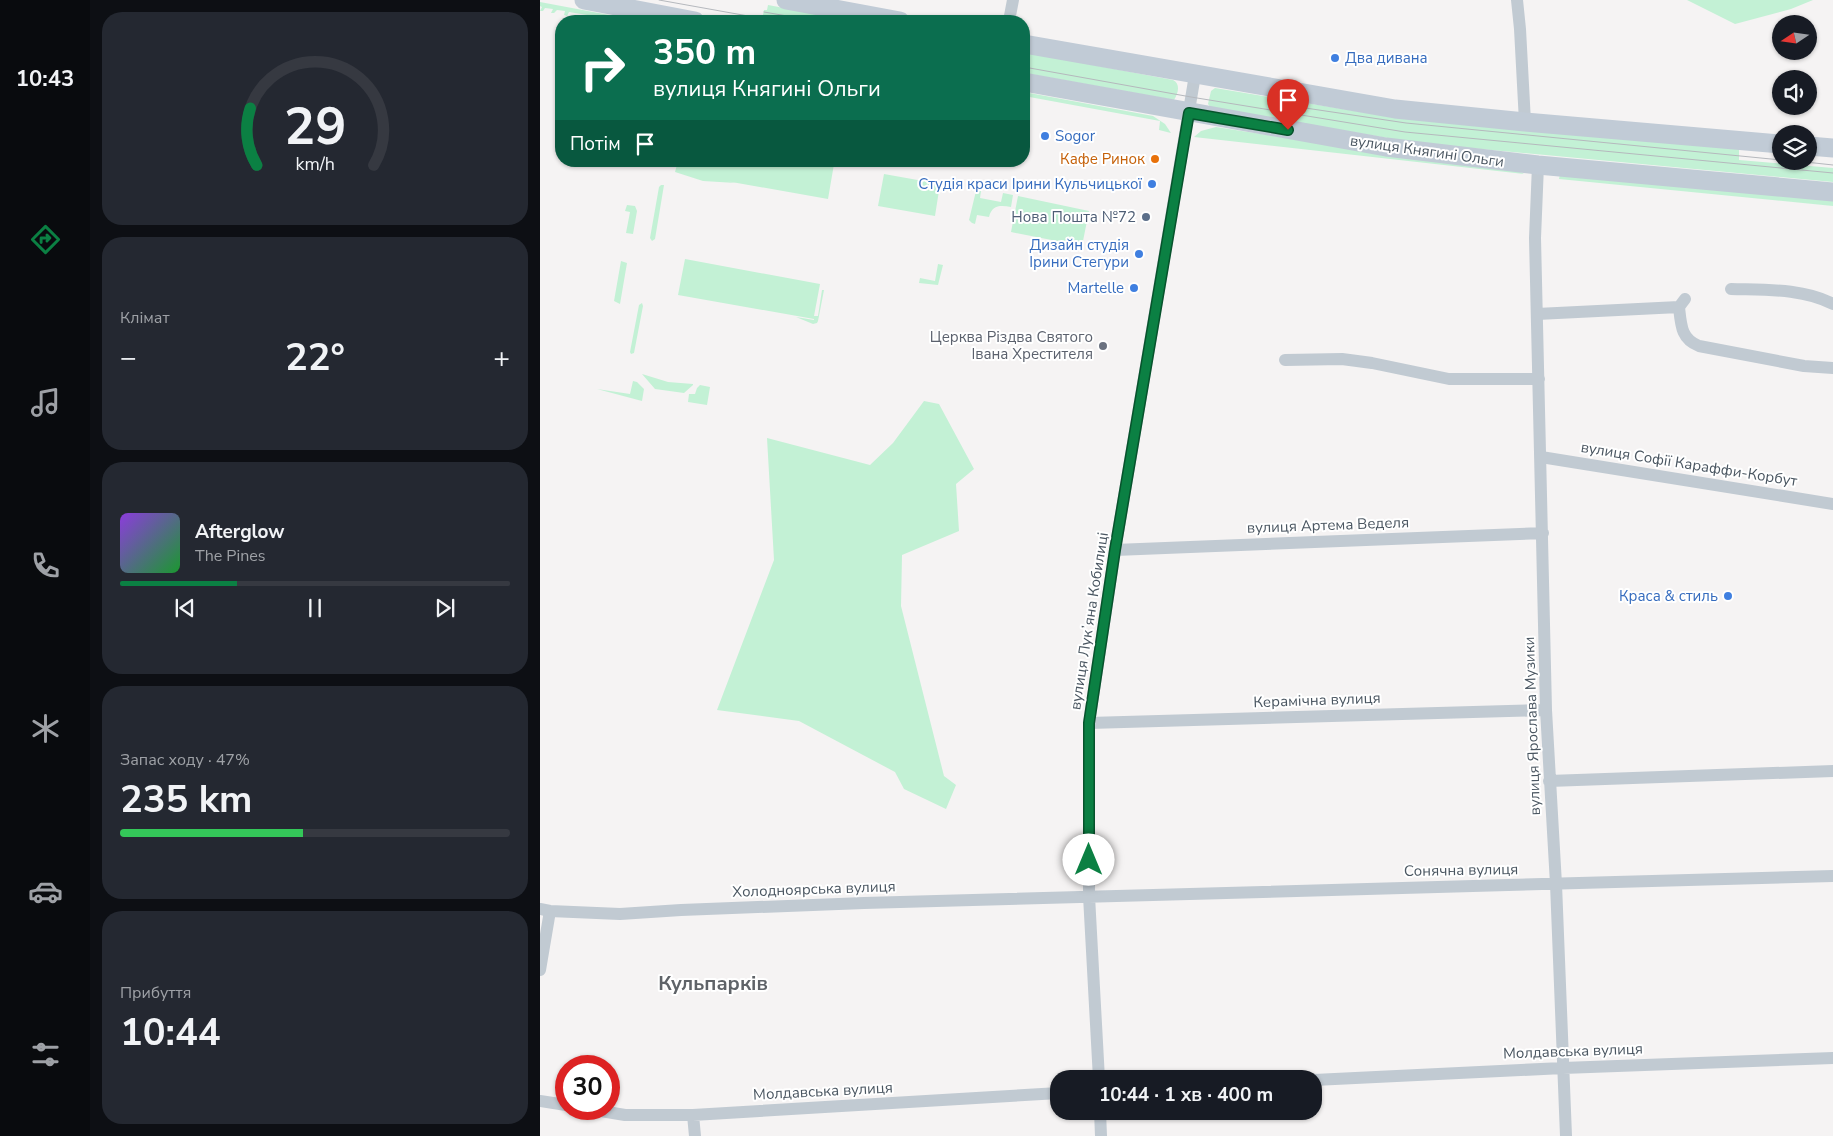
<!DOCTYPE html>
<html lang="uk">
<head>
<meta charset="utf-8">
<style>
	:root { --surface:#171b24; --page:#242831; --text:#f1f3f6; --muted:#9ea1a6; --line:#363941; --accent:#0b8043 }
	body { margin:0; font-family:"Nunito Sans",sans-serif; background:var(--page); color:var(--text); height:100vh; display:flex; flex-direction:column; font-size:19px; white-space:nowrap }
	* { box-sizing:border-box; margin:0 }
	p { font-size:16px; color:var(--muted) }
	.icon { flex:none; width:28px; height:28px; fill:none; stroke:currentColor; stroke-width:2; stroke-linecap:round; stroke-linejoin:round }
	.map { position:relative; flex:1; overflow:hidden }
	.side { display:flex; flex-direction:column; gap:12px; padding:12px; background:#0d0f14; width:450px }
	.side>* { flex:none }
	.banner { position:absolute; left:15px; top:15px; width:475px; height:152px; border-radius:20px; box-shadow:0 1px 4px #0004; background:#0b6e4f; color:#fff; overflow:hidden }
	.needle { width:32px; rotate:257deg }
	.buttons { position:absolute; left:1232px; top:15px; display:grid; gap:10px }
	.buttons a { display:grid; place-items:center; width:45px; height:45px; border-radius:50%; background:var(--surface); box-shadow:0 1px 4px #0004; font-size:25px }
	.speed { position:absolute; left:15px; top:1055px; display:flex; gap:10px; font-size:25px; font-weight:700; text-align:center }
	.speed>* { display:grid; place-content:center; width:65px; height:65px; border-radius:50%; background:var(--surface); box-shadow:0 1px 4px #0004; line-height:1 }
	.speed .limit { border:8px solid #d22; background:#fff; color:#111 }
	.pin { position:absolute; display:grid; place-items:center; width:42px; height:42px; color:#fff; margin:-51px -21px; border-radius:50% 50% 50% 0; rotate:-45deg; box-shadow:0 0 5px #0007 }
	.pin .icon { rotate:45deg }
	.me { position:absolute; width:55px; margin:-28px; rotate:0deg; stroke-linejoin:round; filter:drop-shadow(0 0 4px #0008) }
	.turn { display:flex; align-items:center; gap:18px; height:105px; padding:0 15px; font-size:22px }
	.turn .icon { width:65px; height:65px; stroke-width:2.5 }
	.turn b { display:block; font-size:35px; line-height:42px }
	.then { display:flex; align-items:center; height:48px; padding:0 15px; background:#0003; gap:10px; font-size:19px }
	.big { font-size:38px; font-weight:700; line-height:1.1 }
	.side .card { flex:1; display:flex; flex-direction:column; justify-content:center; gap:8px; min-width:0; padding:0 18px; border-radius:20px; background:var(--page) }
	.side .dial { align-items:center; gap:0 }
	.dial svg { height:130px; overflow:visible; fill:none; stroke:var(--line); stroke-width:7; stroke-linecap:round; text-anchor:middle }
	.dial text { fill:var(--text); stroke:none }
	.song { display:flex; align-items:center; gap:15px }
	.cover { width:60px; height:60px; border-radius:8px; background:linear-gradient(135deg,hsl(270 70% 55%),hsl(130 70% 35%)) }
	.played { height:5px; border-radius:2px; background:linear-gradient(90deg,var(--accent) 30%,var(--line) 30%) }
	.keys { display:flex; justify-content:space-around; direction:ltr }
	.heat { display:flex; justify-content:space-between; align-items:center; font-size:28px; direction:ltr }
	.charge { height:8px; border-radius:4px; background:linear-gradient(90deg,#34c759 47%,var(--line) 0) }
	.trip { position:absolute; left:510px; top:1070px; width:272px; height:50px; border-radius:20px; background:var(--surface); box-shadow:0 1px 4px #0004; font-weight:700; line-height:50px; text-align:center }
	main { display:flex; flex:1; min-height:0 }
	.tab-bar { display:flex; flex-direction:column; width:90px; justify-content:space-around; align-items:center; background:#090b0e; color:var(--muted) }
	.tab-bar .icon { width:35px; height:35px }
	.tab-bar .selected { color:var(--accent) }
	.tab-bar b { font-size:22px; color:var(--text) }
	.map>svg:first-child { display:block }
	.green { fill:#c3f1d5 }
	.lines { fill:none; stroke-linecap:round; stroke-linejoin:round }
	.minor { stroke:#c1cad2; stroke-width:12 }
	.secondary { stroke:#c1cbd6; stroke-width:19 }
	.tram { stroke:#b5b8bd; stroke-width:1 }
	.route-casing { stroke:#07532c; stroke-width:12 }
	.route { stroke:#0b8043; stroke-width:9 }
	.shop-dot { fill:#3f7fe0; stroke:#fff; stroke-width:2 }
	.food-dot { fill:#e8710a; stroke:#fff; stroke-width:2 }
	.service-dot { fill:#5c6f8a; stroke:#fff; stroke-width:2 }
	.worship-dot { fill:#6b7280; stroke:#fff; stroke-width:2 }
	.labels { text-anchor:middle; stroke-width:4; stroke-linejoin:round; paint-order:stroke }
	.shop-label { font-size:15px; fill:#366cbe; stroke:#fff; text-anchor:end }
	.street-label { font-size:15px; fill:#4a5661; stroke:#fff }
	.food-label { font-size:15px; fill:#c56008; stroke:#fff; text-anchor:end }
	.service-label { font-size:15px; fill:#4e5e75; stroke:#fff; text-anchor:end }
	.worship-label { font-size:15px; fill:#5b616d; stroke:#fff; text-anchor:end }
	.district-label { font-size:20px; font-weight:bold; fill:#5f6368; stroke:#fff }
</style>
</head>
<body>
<main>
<nav class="tab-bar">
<b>10:43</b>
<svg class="icon selected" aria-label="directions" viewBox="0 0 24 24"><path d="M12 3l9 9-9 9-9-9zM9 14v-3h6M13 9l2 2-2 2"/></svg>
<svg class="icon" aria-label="music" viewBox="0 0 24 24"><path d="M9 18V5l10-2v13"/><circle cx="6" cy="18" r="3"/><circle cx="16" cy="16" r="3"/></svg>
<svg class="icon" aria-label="phone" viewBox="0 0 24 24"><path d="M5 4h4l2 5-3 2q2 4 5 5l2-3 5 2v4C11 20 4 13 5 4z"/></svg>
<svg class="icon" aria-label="climate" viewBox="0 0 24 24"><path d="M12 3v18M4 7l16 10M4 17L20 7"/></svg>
<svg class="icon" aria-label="car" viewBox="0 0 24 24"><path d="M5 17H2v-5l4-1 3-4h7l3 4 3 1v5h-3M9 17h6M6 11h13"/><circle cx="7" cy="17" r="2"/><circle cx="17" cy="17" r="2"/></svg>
<svg class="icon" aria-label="filters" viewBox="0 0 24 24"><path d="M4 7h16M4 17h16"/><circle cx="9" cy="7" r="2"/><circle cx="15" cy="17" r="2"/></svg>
</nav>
<section class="side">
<div class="card dial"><svg viewBox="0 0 100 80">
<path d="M14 69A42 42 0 1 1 86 69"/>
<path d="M14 69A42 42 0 0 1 10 34" stroke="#0b8043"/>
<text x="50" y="56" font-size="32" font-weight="700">29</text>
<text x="50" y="72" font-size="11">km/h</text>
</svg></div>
<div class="card"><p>Клімат</p>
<div class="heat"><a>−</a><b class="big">22°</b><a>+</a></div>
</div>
<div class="card">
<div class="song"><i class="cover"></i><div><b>Afterglow</b><p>The Pines</p></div></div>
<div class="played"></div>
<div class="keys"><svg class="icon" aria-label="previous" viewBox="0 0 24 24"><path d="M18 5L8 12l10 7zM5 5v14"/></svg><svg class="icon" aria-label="pause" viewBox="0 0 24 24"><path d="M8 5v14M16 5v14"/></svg><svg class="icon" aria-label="next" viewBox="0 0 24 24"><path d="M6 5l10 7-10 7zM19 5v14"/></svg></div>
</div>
<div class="card"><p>Запас ходу · 47%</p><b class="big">235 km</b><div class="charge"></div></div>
<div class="card"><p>Прибуття</p><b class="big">10:44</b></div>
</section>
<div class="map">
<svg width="1293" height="1136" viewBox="0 0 1293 1136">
	<rect width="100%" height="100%" fill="#f5f3f3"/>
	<path class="green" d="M 1147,0 L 1273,0 L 1251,9 L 1195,24 Z
		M 0,2 L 101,21 L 74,20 L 69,21 L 70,19 L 62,18 L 59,21 L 57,21 L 59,17 L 51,16 L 49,20 L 46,19 L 47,15 L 29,12 L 27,16 L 24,15 L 25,11 L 17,10 L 14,13 L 11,13 L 13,9 L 5,8 L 3,11 L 0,11 L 2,7 L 0,6 Z
		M 228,5 L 314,21 L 222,20 L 224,10 L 227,10 Z
		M 484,52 L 633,80 C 641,84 638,94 634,100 L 484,73 Z
		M 675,88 L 845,116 L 1199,147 L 1199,160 L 1293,168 L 1293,182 L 877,143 L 671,108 L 668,104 L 671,91 Z
		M 484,92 L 613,116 L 625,124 L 631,133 L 619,130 L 620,121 L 484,96 Z
		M 676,127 L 847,154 L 977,170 L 984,174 L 654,137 L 661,131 Z
		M 138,161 L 280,161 L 294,164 L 288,199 L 186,181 L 196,183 L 163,181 L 135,172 Z
		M 344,174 L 400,184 L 395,216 L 338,206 Z
		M 1020,174 L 1293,199 L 1293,206 L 1019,179 Z
		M 121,185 L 124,185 L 115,239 L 112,241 L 110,238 L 119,187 Z
		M 436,191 L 441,191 L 440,198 L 461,202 L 463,193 L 473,195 L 471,207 C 460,205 452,205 449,217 L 437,215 L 435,224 L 432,223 L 429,220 Z
		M 478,196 L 549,211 L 542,246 L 471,232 Z
		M 87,205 L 95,206 L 97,211 L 93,234 L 86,233 L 90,212 L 85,211 Z
		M 145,259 L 280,284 L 274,316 L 278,316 L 282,290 L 284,290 L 278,321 L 277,323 L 273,324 L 256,317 L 274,320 L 274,319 L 138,295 Z
		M 81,261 L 87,263 L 80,304 L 74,301 Z
		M 398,264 L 403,265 L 398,285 L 379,283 L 380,278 L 395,281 Z
		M 102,303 L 103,306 L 94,353 L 91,354 L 90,352 L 99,305 Z
		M 102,374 L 128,382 L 153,384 L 153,385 L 144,393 L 115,389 Z
		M 93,381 L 97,382 L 104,389 L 102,401 L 57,389 L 90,394 Z
		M 160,385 L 170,387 L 167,405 L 148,402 L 149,394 L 155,394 L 157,388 Z
		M 384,401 L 399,404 L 434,469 L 416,484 L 419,531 L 362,555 L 361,606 L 404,776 L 416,785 L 406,809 L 364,789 L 355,772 L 259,721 L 177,710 L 234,560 L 227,438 L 330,465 L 353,443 Z"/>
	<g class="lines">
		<path class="minor" d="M 977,0 L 980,29 L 985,122
			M 469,21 L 473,0
			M 998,165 L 995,238 L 1006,710 L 1016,884 L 1026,1136
			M 1191,289 C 1224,290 1263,288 1293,304
			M 1145,299 L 1139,307 C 1141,325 1141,339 1159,346 L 1264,366 L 1293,368
			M 997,314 L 1139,307
			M 745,360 L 802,359 L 832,363 L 909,379 L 999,379
			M 1001,457 L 1293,504
			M 575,550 L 1003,533
			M 549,723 L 1006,710
			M 1009,781 L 1293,771
			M 0,909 L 10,911 L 80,914 L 141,910 L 324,903 L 1293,876
			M 0,970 L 10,911
			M 559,1079 L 549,896 L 549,723 L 575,550 L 655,75
			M 774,1080 L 1023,1068 L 1293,1058
			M 0,1101 L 26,1105
			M 49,1109 L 85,1115 L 153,1115 L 519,1093
			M 560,1111 L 561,1136
			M 153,1115 L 155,1136"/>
		<path class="secondary" d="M 44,0 L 155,21
			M 246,0 L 360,21
			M 484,44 L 855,109 L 985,122 L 1241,144
			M 484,82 L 846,147 L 998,165 L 1293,192
			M 1269,146 L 1293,148"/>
		<path class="tram" d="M 119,0 L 236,21
			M 224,12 L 276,21
			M 484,67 L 651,97 L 865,132 L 1293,173
			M 752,106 L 866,123 L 1241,160
			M 1256,161 L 1293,165"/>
	</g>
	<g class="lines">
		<g class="route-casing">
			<path id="route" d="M 549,860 L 549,723 L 575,550 L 649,113 L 748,130"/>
		</g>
		<use href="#route" class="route"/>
	</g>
	<g class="shop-dot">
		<circle cx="795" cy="58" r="5"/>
		<circle cx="505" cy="136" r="5"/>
		<circle cx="612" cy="184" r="5"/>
		<circle cx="599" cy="254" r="5"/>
		<circle cx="594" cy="288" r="5"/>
		<circle cx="1188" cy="596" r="5"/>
	</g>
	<circle class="food-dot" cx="615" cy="159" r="5"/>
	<circle class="service-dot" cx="606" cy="217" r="5"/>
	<circle class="worship-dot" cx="563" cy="346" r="5"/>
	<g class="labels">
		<g class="shop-label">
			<text x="805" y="63" text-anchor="start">Два дивана</text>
			<text x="515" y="141" text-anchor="start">Sogor</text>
			<text x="602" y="189">Студія краси Ірини Кульчицької</text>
			<text x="589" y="250">Дизайн студія<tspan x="589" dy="17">Ірини Стегури</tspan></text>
			<text x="584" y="293">Martelle</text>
			<text x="1178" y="601">Краса &amp; стиль</text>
		</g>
		<g class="street-label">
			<text transform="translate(887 151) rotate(8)" y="5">вулиця Княгині Ольги</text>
			<text transform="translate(1149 464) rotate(9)" y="5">вулиця Софії Караффи-Корбут</text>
			<text transform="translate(788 525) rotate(-2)" y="5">вулиця Артема Веделя</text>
			<text transform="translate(549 621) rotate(-81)" y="5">вулиця Лукʼяна Кобилиці</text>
			<text transform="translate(777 700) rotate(-2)" y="5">Керамічна вулиця</text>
			<text transform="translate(992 726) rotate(-92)" y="5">вулиця Ярослава Музики</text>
			<text transform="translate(921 870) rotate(-1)" y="5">Сонячна вулиця</text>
			<text transform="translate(274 889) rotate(-2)" y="5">Холодноярська вулиця</text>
			<text transform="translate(1033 1051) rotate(-2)" y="5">Молдавська вулиця</text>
			<text transform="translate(283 1091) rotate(-3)" y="5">Молдавська вулиця</text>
		</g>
		<g class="food-label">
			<text x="605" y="164">Кафе Ринок</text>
		</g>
		<g class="service-label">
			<text x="596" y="222">Нова Пошта №72</text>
		</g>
		<g class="worship-label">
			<text x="553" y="342">Церква Різдва Святого<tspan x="553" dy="17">Івана Хрестителя</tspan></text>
		</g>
		<g class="district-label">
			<text x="173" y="990">Кульпарків</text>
		</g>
	</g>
</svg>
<div class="buttons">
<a><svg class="needle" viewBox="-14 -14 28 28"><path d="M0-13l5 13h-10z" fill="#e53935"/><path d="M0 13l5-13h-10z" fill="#9ea1a6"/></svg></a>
<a><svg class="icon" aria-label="sound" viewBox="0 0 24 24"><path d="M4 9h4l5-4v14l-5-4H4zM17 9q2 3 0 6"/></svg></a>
<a><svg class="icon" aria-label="layers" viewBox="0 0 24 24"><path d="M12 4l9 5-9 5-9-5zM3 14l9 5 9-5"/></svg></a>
</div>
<div class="speed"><div class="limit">30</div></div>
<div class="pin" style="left:748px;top:130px;background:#d93025"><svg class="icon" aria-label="arrive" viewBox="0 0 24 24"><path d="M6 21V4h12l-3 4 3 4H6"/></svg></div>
<svg class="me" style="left:549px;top:860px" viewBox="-20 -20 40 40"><circle r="19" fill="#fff"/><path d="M0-13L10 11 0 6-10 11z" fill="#0b8043"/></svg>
<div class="trip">10:44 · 1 хв · 400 m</div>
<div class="banner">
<div class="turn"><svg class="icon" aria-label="right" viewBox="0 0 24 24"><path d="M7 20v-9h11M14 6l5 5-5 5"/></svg><div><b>350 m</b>вулиця Княгині Ольги</div></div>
<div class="then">Потім<svg class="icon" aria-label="arrive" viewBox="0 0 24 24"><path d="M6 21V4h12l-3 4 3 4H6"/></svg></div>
</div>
</div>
</main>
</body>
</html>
